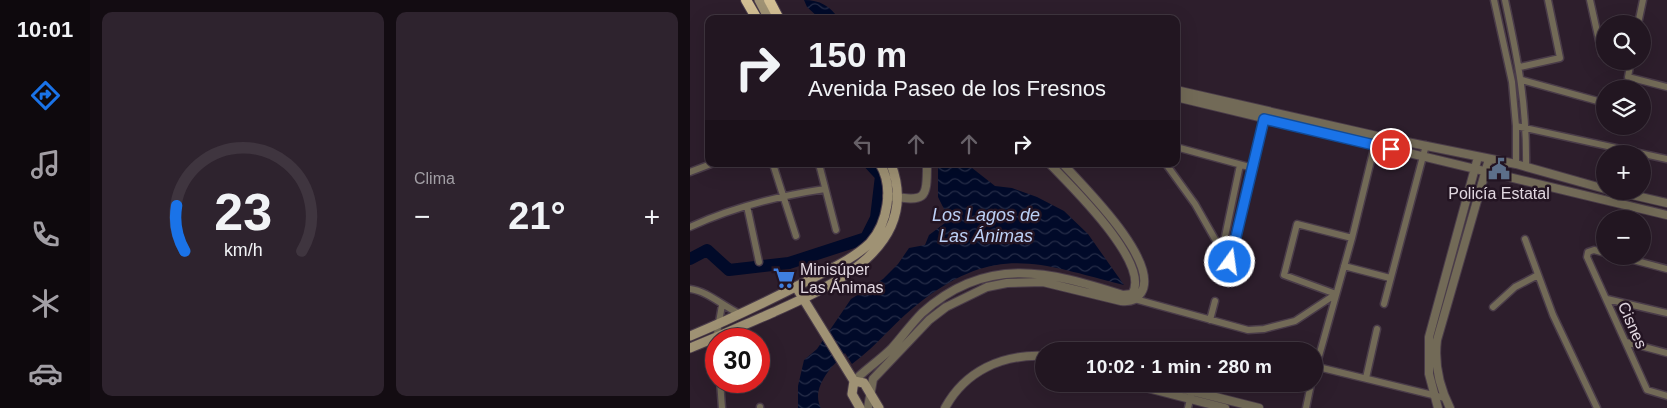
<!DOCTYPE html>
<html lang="es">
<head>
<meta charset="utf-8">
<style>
	:root { --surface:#221621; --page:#2e232e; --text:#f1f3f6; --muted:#a29fa5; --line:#3f353f; --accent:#1a73e8 }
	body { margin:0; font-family:Helvetica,sans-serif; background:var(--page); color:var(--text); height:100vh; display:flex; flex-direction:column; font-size:19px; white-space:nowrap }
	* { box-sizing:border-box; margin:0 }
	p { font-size:16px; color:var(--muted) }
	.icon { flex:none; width:28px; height:28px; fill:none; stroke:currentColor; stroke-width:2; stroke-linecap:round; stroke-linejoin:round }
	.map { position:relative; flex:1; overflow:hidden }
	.sheet { display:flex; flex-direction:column; gap:12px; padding:12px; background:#130c12; width:600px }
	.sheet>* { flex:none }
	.hud { position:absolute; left:15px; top:15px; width:475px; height:152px; border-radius:10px; box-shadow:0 5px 20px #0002,0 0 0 1px var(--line); background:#221621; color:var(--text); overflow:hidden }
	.controls { position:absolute; left:906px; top:15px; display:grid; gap:10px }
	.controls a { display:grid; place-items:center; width:55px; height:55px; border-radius:50%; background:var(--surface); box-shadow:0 5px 20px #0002,0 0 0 1px var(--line); font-size:25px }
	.speed { position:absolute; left:15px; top:328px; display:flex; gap:10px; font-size:25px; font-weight:700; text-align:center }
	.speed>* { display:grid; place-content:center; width:65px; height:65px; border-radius:50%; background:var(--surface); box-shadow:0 5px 20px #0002,0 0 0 1px var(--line); line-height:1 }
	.speed .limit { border:8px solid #d22; background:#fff; color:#111 }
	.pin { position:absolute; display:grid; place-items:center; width:42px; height:42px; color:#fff; margin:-21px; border:2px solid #fff; border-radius:50%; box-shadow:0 1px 5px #0007 }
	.me { position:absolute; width:55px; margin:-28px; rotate:14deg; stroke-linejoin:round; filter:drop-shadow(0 0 4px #0008) }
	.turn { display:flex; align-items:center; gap:18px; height:105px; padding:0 20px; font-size:22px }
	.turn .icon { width:65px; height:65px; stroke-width:2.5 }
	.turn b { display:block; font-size:35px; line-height:42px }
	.lanes { display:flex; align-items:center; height:48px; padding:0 20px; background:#0003; justify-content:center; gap:25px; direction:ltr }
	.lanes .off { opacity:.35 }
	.big { font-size:38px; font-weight:700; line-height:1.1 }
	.sheet .tile { flex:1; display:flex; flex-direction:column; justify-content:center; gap:8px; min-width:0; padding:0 18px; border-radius:10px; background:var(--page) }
	.sheet .dial { align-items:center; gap:0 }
	.dial svg { height:130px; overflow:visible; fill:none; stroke:var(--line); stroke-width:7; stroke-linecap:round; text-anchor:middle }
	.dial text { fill:var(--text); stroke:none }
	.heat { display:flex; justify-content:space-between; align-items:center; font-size:28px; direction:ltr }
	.sheet .tiles { flex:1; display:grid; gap:12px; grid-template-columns:repeat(2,1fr) }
	.trip { position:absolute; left:345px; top:342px; width:288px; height:50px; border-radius:25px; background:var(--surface); box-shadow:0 5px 20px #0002,0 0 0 1px var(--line); font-weight:700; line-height:50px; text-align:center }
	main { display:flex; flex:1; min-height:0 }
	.dock { display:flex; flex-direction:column; width:90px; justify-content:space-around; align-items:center; background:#0e090d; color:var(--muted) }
	.dock .icon { width:35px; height:35px }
	.dock .current { color:var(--accent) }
	.dock b { font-size:22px; color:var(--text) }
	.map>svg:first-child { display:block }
	.water { fill:url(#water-waves) }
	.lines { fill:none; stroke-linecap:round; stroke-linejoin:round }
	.river { stroke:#010a29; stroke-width:12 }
	.minor-casing { stroke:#4a3c49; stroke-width:9 }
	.tertiary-casing { stroke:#4a3c49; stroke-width:10 }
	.secondary-casing { stroke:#4a3c49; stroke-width:11 }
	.trunk-casing { stroke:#4a3c49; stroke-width:12 }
	.minor { stroke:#726a57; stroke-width:6 }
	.tertiary { stroke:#726a57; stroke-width:8 }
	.secondary { stroke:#9f9274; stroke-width:9 }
	.trunk { stroke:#d2be93; stroke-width:10 }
	.route-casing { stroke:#114b97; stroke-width:12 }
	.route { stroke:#1a73e8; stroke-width:9 }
	.labels { text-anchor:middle; stroke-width:5; stroke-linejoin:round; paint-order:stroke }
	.poi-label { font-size:16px; fill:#e1d7e0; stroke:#231422 }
	.street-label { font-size:16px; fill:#e1d7e0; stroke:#231422 }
	.water-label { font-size:18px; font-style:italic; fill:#bdd1f7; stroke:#231422 }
</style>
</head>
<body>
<main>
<nav class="dock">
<b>10:01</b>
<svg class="icon current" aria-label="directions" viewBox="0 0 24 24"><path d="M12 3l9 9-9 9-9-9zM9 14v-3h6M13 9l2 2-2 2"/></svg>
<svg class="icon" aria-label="music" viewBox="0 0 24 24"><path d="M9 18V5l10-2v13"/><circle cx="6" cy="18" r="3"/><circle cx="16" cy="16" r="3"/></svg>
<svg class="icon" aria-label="phone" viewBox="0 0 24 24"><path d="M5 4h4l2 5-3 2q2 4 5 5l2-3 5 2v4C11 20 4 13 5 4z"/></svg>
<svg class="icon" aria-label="climate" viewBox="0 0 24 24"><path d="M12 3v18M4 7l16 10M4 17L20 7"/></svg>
<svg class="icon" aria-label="car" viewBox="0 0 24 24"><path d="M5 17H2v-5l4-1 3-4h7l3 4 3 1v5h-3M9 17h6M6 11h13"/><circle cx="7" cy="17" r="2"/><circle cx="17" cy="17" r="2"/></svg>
</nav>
<section class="sheet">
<div class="tiles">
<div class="tile dial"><svg viewBox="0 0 100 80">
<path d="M14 69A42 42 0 1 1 86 69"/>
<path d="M14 69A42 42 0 0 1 9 41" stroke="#1a73e8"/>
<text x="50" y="56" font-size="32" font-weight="700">23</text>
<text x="50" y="72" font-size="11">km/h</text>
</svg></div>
<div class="tile"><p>Clima</p>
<div class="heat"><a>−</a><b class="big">21°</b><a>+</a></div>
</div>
</div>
</section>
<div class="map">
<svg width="977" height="408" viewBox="0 0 977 408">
	<defs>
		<pattern id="water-waves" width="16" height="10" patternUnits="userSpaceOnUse" patternTransform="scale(1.25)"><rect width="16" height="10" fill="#010a29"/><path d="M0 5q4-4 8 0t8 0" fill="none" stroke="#262d48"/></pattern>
	</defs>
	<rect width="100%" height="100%" fill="#2d1e2c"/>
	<path class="water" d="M 114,0 C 130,0 140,6 149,19 L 130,19 L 117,7 Z
		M 248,164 L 277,164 L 305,186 L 322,188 L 347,197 L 374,211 L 398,234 L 434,285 C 350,264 309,243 233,300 C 207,319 188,345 162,364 L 155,353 C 142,366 120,388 131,408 L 108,408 L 108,386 L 114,360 L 127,349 L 161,299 L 193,279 L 208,264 L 219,248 L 235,245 L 239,235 L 255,223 L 254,209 L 248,197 Z"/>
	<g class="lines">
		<path class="river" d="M 0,259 L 17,250 L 39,270 L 99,263 L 176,238 L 186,218 L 191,176 L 180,164"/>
		<g class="minor-casing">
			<path id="minor" d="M 804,0 L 822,82 L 826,126 L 826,164
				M 815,0 C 828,60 837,105 836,167
				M 900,0 L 912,54
				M 948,24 L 953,0
				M 941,61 L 938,77 L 977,87
				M 830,67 L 870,58 L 858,0
				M 832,80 L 915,103
				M 826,126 L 977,159
				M 486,147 L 563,168
				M 83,164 L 106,236
				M 129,164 L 146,230
				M 476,164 L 505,204 L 526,241 L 543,249
				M 0,172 L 21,164
				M 57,206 L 69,262
				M 0,227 C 43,207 88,196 135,189
				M 835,239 L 863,315 L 907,408
				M 533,246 L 550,165
				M 915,253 L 904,250 L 898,252 L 897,257 L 957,390 L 977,396
				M 928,256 L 977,269
				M 540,262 L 576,115
				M 654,266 L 700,278
				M 0,289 C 17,291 33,306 50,314
				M 646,294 L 594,275 L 607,224 L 662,238
				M 441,298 L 558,330 L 574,329 L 605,321 L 646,294
				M 917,299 L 977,313
				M 694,304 L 736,145
				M 803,307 L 825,287 L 848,275
				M 520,320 L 525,301
				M 26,339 L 32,305
				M 936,342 L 977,353
				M 557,350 L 562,351
				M 624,366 L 755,398
				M 624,374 L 662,238 L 686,140
				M 676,378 L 687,329
				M 30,381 L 32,408
				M 70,407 L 70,408
				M 498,408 L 501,395
				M 616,408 L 621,384"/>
		</g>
		<g class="tertiary-casing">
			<path id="tertiary" d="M 486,90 L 687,136 L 826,164 L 915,189
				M 486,97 L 977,215
				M 925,191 L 977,203
				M 197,196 C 235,201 237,202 237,164
				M 164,381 C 176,369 190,360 202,348 C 212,337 221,324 232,313 C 296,255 359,271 433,295 L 442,294 C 462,264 381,186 360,164
				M 442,384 L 535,408
				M 474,384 L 569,408
				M 178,408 L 183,379 L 239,320 L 256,307 L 297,287 L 317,283 L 353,282 L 431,301 C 439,302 446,301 451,293 C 471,262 393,186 373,164
				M 255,408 C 275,371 312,354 354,356
				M 748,408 L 739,374 L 739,337 L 788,157
				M 760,408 C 749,386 744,364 747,340 L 799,159"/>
		</g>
		<g class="secondary-casing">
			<path id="secondary" d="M 69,0 L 79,19
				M 106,287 L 164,381
				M 0,336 C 41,319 82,299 121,279 C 142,268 163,259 180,243 C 198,223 204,187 190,164
				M 0,348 C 28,337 56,324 84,312 C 144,285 232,246 201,164
				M 164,381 L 174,383 L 189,408
				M 164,381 L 162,394 L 170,408"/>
		</g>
		<g class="trunk-casing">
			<path id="trunk" d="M 56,0 L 67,19
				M 79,0 L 89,19"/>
		</g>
		<use href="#minor" class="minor"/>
		<use href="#tertiary" class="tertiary"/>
		<use href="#secondary" class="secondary"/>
		<use href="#trunk" class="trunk"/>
	</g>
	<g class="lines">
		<g class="route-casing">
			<path id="route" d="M 540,262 L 574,119 L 701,149"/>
		</g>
		<use href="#route" class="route"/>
	</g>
	<defs>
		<g id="civic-bare" transform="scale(1.725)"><path d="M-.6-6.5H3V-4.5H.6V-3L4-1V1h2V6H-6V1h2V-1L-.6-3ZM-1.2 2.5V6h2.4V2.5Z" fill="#5c6f8a" stroke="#231422" stroke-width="2.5" paint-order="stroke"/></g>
		<g id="supermarket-bare" transform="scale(1.725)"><path d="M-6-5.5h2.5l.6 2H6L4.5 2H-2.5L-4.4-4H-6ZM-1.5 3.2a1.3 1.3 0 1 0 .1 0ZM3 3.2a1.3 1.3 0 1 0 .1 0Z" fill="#3f7fe0" stroke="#231422" stroke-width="2.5" paint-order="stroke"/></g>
	</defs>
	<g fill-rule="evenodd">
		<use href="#civic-bare" x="809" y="169"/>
		<use href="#supermarket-bare" x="94" y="278"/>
	</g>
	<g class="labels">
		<g class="poi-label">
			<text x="809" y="199">Policía Estatal</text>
			<text x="110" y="275" text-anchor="start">Minisúper<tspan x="110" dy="18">Las Ánimas</tspan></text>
		</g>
		<g class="street-label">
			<text transform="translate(943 325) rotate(66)" y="6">Cisnes</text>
		</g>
		<g class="water-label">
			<text x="296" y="221">Los Lagos de<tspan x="296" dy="21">Las Ánimas</tspan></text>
		</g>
	</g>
</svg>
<div class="controls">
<a><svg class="icon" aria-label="search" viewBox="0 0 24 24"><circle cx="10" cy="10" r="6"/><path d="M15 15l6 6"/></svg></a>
<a><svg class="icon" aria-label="layers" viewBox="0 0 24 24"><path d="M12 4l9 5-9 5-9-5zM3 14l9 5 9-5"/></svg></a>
<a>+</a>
<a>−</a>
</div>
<div class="speed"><div class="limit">30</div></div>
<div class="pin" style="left:701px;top:149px;background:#d93025"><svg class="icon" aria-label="arrive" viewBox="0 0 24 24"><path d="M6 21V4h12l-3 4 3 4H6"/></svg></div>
<svg class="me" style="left:540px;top:262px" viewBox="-20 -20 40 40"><circle r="17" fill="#1a73e8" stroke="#fff" stroke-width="3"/><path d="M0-11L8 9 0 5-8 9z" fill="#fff"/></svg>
<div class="trip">10:02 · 1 min · 280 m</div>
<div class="hud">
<div class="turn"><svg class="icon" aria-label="right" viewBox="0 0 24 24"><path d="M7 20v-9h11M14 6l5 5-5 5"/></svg><div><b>150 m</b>Avenida Paseo de los Fresnos</div></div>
<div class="lanes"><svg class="icon off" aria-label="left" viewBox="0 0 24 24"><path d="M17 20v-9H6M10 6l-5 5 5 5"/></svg><svg class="icon off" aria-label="ahead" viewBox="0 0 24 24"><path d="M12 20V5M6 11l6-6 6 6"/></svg><svg class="icon off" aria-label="ahead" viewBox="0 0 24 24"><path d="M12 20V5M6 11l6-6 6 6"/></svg><svg class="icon" aria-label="right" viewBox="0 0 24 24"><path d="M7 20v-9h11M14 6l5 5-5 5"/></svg></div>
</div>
</div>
</main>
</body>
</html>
